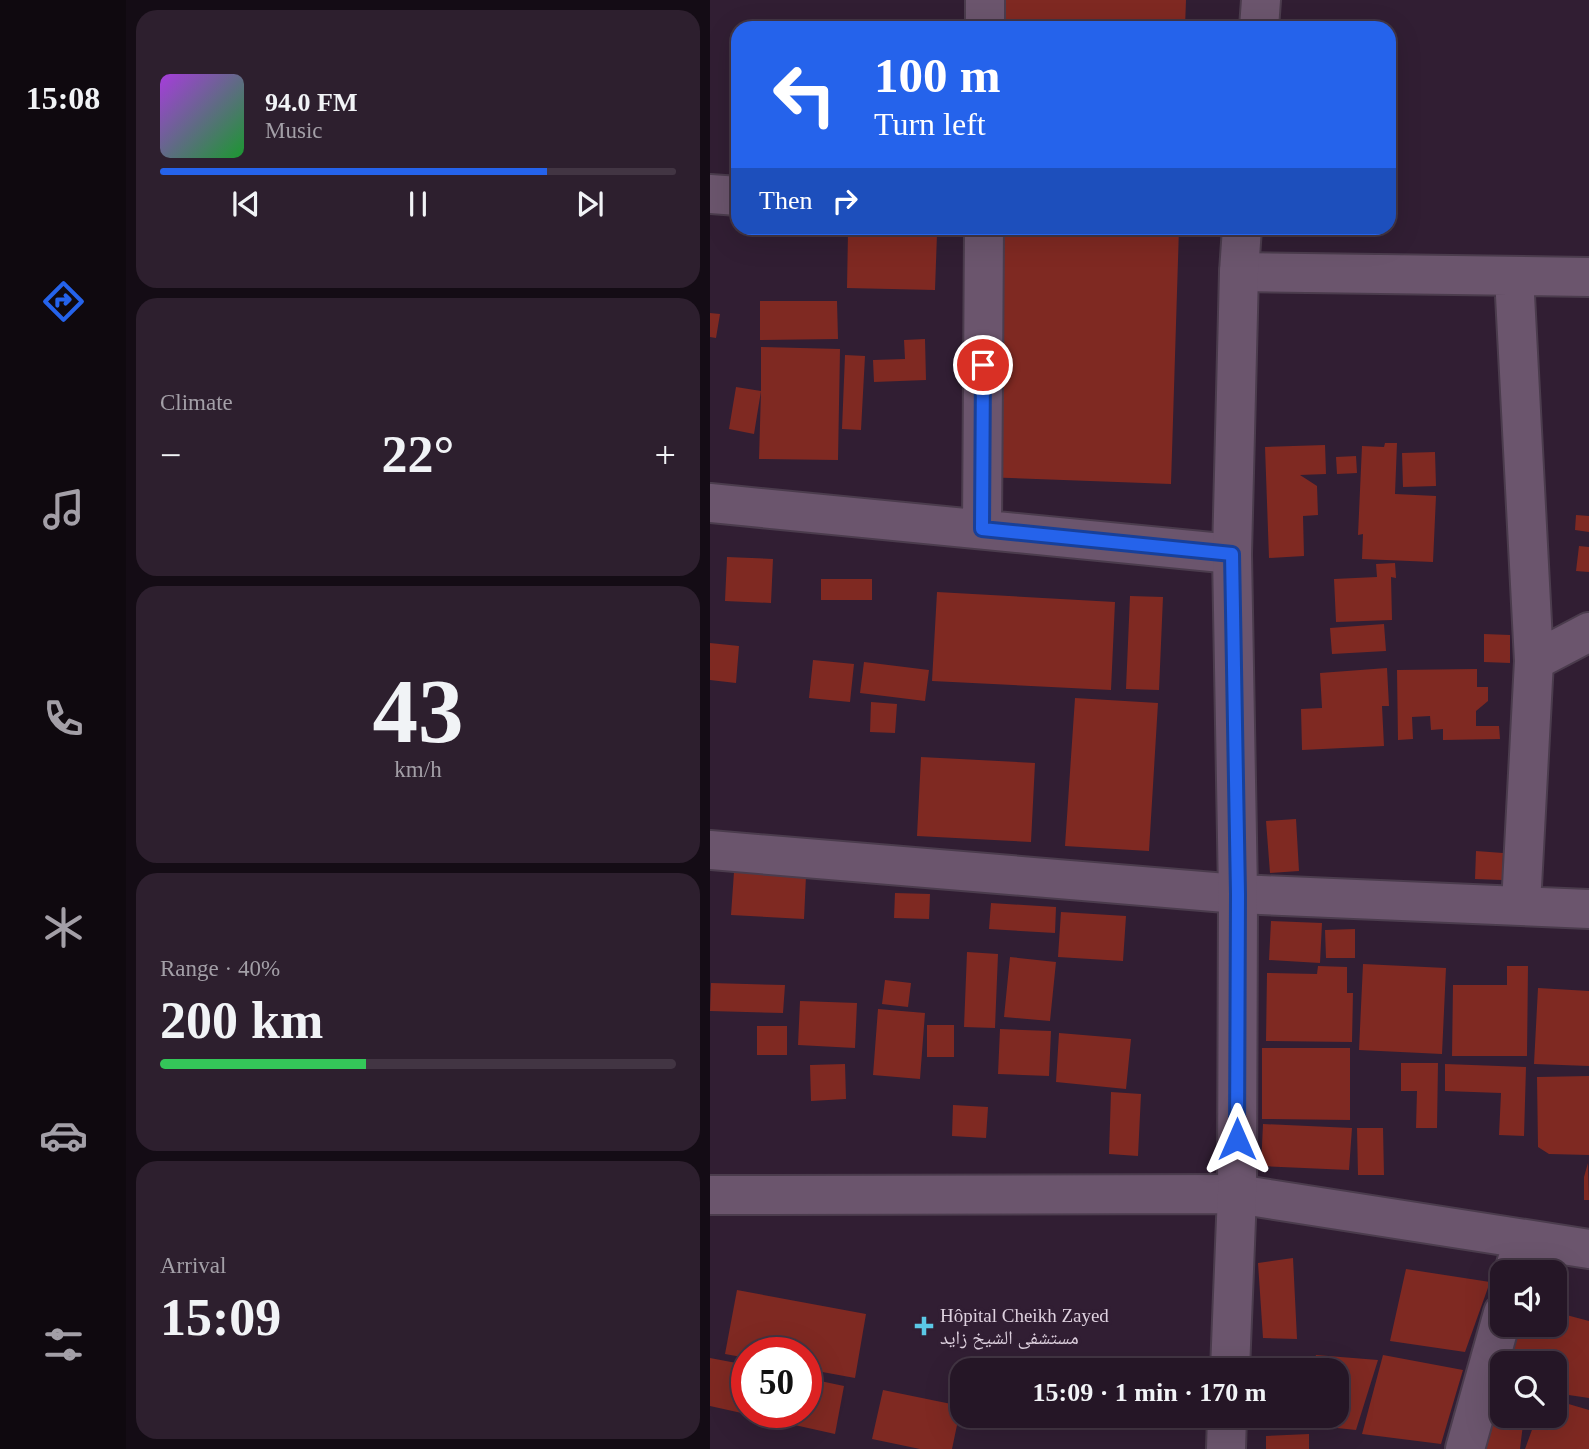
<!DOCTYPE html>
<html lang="en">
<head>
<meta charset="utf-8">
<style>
	:root { --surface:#251626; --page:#2d1f2e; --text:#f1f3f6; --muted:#a39fa7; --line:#423543; --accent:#2563eb }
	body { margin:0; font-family:"Times New Roman","Noto Naskh Arabic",serif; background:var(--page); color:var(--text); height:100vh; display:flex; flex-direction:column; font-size:26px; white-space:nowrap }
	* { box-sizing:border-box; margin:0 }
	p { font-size:23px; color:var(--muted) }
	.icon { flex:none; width:38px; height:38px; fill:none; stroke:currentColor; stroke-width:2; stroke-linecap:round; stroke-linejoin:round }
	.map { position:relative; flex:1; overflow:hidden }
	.drawer { display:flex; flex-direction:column; gap:10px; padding:10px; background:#140c15; width:584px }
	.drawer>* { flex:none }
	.guide { position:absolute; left:21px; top:21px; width:665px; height:214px; border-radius:21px; box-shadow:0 7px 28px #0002,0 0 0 2px var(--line); background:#2563eb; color:#fff; overflow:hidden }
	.controls { position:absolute; left:780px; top:1260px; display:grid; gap:14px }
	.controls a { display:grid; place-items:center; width:77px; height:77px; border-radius:14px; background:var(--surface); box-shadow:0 7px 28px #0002,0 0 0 2px var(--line); font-size:35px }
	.speed { position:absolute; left:21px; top:1337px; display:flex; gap:14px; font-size:35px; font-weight:700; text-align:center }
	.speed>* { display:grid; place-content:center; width:91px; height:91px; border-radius:50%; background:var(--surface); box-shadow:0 7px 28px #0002,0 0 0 2px var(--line); line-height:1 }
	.speed .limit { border:10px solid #d22; background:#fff; color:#111 }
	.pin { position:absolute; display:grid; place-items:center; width:60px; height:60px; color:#fff; margin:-30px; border:4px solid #fff; border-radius:50%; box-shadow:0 2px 7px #0007 }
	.me { position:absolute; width:77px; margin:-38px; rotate:0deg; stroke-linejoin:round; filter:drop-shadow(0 0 5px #0008) }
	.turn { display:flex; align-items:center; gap:24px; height:147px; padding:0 28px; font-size:32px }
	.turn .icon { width:91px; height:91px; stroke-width:2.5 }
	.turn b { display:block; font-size:49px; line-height:60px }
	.then { display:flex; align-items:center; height:66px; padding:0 28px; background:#0003; gap:14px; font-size:26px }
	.big { font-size:52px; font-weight:700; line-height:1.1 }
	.drawer .tile { flex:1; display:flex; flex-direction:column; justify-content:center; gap:10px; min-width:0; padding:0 24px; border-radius:21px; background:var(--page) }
	.drawer .dial { align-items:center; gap:0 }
	.dial b { font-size:91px; line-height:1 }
	.song { display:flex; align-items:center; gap:21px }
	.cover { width:84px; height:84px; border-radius:10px; background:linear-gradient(135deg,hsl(280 70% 55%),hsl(130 70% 35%)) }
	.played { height:7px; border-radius:4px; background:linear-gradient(90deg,var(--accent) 75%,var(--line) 75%) }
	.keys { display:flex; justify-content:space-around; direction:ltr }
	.heat { display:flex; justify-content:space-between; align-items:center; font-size:38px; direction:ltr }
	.charge { height:10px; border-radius:5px; background:linear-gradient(90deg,#34c759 40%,var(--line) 0) }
	.trip { position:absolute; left:240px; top:1358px; width:399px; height:70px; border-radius:21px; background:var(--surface); box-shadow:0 7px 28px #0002,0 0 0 2px var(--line); font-weight:700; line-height:70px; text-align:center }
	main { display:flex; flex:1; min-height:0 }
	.tab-bar { display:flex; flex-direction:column; width:126px; justify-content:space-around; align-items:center; background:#0f090f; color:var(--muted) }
	.tab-bar .icon { width:49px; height:49px }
	.tab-bar .active { color:var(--accent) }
	.tab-bar b { font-size:32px; color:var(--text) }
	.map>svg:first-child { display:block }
	.building { fill:#7f2922 }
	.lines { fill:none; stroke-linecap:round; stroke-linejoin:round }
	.minor-casing { stroke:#4b3c4d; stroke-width:42 }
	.secondary-casing { stroke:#4b3c4d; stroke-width:42 }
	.minor { stroke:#6b556d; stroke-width:38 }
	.secondary { stroke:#6b556d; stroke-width:38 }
	.route-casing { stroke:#184099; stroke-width:18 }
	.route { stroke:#2563eb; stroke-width:12 }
	.poi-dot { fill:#5bc8e6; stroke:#311e33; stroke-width:2.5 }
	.labels { text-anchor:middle; stroke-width:7; stroke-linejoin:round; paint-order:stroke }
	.poi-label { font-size:19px; fill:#ded1df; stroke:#311e33; text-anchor:start }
</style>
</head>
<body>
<main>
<nav class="tab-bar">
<b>15:08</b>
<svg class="icon active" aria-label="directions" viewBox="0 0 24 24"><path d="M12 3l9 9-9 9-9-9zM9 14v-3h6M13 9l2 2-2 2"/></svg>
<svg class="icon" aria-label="music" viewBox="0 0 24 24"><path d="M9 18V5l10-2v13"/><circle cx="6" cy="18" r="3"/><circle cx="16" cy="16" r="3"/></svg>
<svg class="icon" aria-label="phone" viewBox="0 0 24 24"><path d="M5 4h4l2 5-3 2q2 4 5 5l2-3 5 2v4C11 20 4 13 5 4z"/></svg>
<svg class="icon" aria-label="climate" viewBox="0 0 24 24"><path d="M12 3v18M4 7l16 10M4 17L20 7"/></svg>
<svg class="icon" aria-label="car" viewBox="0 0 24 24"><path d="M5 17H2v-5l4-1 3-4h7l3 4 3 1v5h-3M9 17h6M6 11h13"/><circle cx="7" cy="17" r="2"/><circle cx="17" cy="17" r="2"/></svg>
<svg class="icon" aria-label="filters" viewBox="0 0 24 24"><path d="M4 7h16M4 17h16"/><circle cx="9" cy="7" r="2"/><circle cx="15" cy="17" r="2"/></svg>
</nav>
<section class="drawer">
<div class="tile">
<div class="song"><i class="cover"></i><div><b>94.0 FM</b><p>Music</p></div></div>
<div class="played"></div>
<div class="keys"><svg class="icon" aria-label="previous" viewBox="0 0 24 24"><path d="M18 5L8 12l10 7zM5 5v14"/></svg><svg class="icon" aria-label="pause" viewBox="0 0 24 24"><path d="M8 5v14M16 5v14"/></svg><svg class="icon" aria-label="next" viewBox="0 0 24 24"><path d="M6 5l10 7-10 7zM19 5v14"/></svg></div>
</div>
<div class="tile"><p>Climate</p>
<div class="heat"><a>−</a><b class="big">22°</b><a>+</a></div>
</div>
<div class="tile dial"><b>43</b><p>km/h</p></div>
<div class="tile"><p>Range · 40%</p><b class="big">200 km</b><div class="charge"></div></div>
<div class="tile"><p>Arrival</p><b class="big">15:09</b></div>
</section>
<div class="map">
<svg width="879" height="1449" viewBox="0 0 879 1449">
	<rect width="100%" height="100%" fill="#311e33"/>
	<path class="building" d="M 286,0 L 476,0 L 475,28 L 285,28 Z
		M 279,228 L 469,228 L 461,484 L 271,477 Z
		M 138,232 L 227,234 L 225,290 L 137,288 Z
		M 50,301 L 127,301 L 128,339 L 50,340 Z
		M 0,313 L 10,314 L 6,338 L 0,337 Z
		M 215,339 L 216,380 L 164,382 L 163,360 L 195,359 L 194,340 Z
		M 51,347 L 130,349 L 128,460 L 49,459 L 51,391 L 44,434 L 19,429 L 26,387 L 51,391 Z
		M 135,355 L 155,356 L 151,430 L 132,429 Z
		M 675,443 L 687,443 L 685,494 L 726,496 L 723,562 L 652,559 L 653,534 L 648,535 L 652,446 L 674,447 Z
		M 615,445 L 616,474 L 590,475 L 607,486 L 608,515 L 593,516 L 594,556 L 559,558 L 555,447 Z
		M 725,452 L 726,486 L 693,487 L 692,453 Z
		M 646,456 L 647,473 L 627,474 L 626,457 Z
		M 866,515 L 879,516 L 879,532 L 865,530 Z
		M 869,546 L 879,547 L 879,572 L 866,571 Z
		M 17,557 L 63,559 L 61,603 L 15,601 Z
		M 685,563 L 686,578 L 681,577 L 682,620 L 626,622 L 624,579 L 667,577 L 666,564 Z
		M 111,579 L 162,579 L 162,600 L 111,600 Z
		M 227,592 L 405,602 L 401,690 L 222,681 Z
		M 420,596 L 453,597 L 449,690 L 416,689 Z
		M 674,624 L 676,651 L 622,654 L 620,628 Z
		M 774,634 L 800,635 L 800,663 L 774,662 Z
		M 0,643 L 29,646 L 26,683 L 0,680 Z
		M 103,660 L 144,664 L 140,702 L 99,698 Z
		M 154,662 L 219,670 L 215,701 L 150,693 Z
		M 677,668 L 679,706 L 672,706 L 674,746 L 592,750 L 591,709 L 612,708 L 610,673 Z
		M 767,669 L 767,687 L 778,687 L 778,701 L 766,711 L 766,726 L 789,726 L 790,739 L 733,740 L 733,729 L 721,730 L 720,716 L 702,717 L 703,739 L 688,740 L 687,670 Z
		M 365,698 L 448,703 L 439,851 L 355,846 Z
		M 161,702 L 187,704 L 185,733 L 160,732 Z
		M 211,757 L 325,763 L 321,842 L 207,836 Z
		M 586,819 L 589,871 L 560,873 L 556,821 Z
		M 766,851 L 793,853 L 792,880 L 765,879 Z
		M 24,872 L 96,876 L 94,919 L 21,915 Z
		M 185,893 L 220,894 L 219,919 L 184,918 Z
		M 281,903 L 346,907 L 345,933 L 279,929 Z
		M 351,912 L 416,916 L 413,961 L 348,957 Z
		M 561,921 L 612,923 L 610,963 L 559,960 Z
		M 645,929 L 645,958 L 616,958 L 615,930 Z
		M 257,952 L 288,954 L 285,1028 L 254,1027 Z
		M 300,957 L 346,962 L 340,1021 L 294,1017 Z
		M 653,964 L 736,968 L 732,1054 L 649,1050 Z
		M 608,966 L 637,967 L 637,993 L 643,993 L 642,1042 L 556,1041 L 557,973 L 607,974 Z
		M 797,966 L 818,966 L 817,1056 L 742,1056 L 743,985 L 797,985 Z
		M 175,980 L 201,983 L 198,1007 L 172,1004 Z
		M 1,983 L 75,985 L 73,1013 L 0,1011 Z
		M 828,988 L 879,991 L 879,1066 L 824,1064 Z
		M 90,1001 L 147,1003 L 145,1048 L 88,1045 Z
		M 168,1009 L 215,1013 L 210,1079 L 163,1075 Z
		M 217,1025 L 244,1025 L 244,1057 L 217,1057 Z
		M 47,1026 L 77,1026 L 77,1055 L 47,1055 Z
		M 290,1029 L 341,1031 L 339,1076 L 288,1074 Z
		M 349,1033 L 421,1039 L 416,1089 L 346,1082 Z
		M 552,1048 L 640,1048 L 640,1120 L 552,1119 Z
		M 691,1063 L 728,1063 L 727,1128 L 706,1128 L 707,1091 L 691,1091 Z
		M 135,1064 L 136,1099 L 101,1101 L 100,1065 Z
		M 735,1064 L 816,1067 L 814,1136 L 789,1135 L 791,1093 L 735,1091 Z
		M 879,1076 L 879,1155 L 839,1154 L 828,1147 L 827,1077 Z
		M 401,1092 L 431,1094 L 428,1156 L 399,1154 Z
		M 243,1105 L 278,1107 L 276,1138 L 242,1136 Z
		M 553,1124 L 642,1128 L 639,1170 L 551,1166 Z
		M 647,1128 L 673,1128 L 674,1175 L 648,1175 Z
		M 878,1163 L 879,1200 L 874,1200 L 874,1177 Z
		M 583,1258 L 587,1339 L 553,1338 L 548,1263 Z
		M 696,1269 L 780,1282 L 755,1352 L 680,1341 Z
		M 27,1290 L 156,1314 L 145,1378 L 96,1369 L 96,1353 L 37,1353 L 37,1358 L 15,1354 Z
		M 845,1312 L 879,1321 L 879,1398 L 845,1393 L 845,1363 L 793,1363 L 805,1325 L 845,1325 Z
		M 606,1355 L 668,1360 L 646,1430 L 589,1424 L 591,1416 L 626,1416 L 626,1370 L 602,1370 Z
		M 673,1355 L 753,1370 L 731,1444 L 652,1434 Z
		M 0,1358 L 37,1365 L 37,1412 L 96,1412 L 96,1378 L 134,1386 L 125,1434 L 0,1406 Z
		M 173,1390 L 251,1406 L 242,1449 L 210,1449 L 162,1439 Z
		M 845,1400 L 879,1410 L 879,1449 L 815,1449 L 827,1416 L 845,1416 Z
		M 775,1404 L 793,1405 L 793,1416 L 814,1416 L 810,1449 L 764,1449 Z
		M 599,1434 L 599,1449 L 556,1449 L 556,1436 Z"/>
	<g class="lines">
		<g class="minor-casing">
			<path id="minor" d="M 275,28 L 275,0
				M 0,194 L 28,196
				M 529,272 L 879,277
				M 804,276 L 824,661
				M 0,503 L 522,554
				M 272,529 L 274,228
				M 0,850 L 528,894 L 879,909
				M 811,905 L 824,661 L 879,632
				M 0,1195 L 527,1194 L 879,1249
				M 804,1272 L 813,1239
				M 755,1449 L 793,1313"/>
		</g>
		<g class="secondary-casing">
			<path id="secondary" d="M 549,28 L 551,0
				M 520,1370 L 527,1194 L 528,894 L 522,554 L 529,272 L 532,228
				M 516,1449 L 517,1416"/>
		</g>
		<use href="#minor" class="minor"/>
		<use href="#secondary" class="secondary"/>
	</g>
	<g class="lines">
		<g class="route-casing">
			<path id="route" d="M 273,365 L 272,529 L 522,554 L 528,894 L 527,1139"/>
		</g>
		<use href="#route" class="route"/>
	</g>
	<path class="poi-dot" d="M210.5 1315.5h7v7h7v7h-7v7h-7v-7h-7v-7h7z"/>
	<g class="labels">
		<g class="poi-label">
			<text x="230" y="1322">Hôpital Cheikh Zayed<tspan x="230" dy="22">مستشفى الشيخ زايد</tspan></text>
		</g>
	</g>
</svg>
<div class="controls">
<a><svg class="icon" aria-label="sound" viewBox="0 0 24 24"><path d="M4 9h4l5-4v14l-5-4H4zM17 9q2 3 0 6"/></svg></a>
<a><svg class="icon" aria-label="search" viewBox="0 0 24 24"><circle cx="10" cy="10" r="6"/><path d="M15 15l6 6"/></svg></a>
</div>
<div class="speed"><div class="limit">50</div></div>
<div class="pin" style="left:273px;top:365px;background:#d93025"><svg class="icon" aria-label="arrive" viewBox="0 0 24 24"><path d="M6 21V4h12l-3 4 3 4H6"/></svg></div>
<svg class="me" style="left:527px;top:1139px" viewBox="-20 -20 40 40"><path d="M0-17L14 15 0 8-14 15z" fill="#2563eb" stroke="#fff" stroke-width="4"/></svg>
<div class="trip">15:09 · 1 min · 170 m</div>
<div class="guide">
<div class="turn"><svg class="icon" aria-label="left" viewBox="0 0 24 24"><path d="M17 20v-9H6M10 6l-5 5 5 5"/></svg><div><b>100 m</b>Turn left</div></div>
<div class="then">Then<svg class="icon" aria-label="right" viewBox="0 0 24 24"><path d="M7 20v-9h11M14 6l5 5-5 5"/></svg></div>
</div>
</div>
</main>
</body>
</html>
